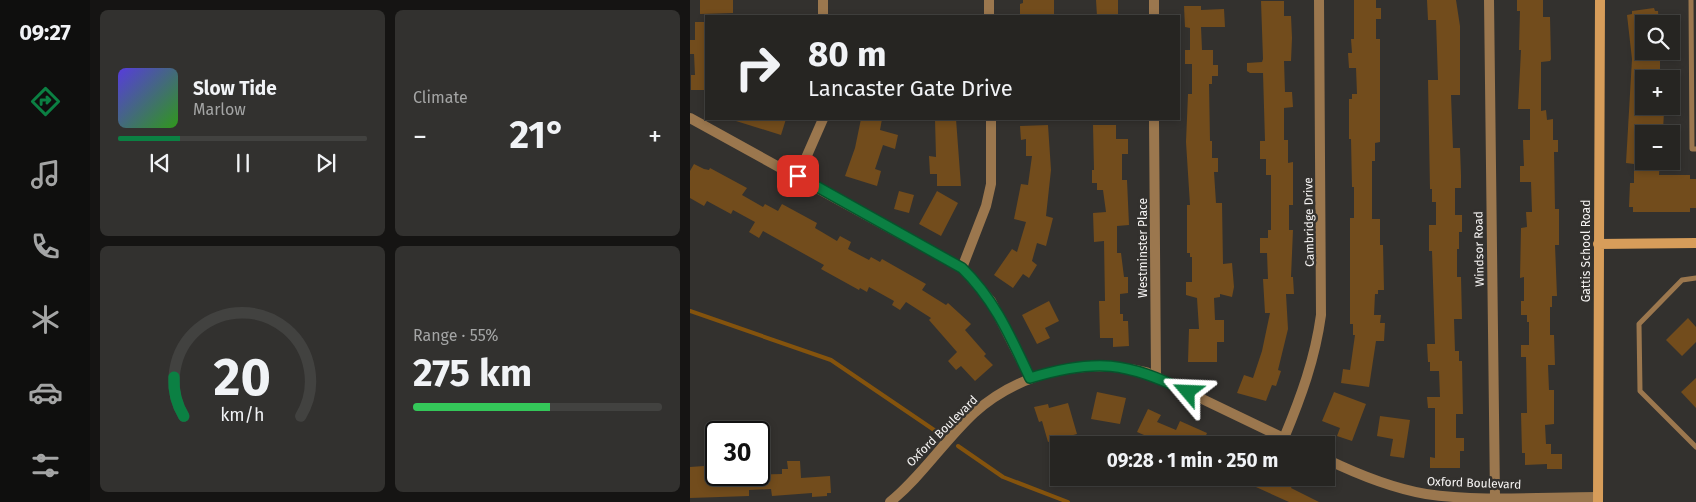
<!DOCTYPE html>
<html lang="en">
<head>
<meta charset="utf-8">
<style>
	:root { --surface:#262522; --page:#32312f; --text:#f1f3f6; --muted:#a4a5a5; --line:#424240; --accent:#0b8043 }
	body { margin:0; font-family:"Fira Sans",sans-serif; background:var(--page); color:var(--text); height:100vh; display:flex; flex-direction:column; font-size:19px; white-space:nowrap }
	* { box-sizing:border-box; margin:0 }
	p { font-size:16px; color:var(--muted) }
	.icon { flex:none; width:28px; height:28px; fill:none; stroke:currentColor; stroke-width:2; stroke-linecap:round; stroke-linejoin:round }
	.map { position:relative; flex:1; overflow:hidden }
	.drawer { display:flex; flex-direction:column; gap:10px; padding:10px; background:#151413; width:600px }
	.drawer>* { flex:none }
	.top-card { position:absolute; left:15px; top:15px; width:475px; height:105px; border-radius:0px; box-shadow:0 2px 8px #0003,0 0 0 1px var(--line); background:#262522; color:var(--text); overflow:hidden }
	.buttons { position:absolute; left:945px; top:15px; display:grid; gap:10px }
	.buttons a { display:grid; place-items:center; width:45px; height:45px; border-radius:0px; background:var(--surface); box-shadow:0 2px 8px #0003,0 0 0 1px var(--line); font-size:25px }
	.speed { position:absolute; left:15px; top:421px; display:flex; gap:10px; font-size:25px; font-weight:700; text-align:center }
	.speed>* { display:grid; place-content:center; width:65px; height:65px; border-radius:50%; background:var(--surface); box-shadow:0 2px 8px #0003,0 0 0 1px var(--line); line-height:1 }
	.speed .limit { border:2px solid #111; border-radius:8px; background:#fff; color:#111 }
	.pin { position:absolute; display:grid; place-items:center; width:42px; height:42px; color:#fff; margin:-21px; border-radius:10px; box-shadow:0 2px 8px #0006 }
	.me { position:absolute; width:55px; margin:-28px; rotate:296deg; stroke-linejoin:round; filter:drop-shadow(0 0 4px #0008) }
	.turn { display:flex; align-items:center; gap:18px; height:105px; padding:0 20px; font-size:22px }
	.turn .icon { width:65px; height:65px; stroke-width:2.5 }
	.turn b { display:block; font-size:35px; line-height:42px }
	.big { font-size:38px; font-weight:700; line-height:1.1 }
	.drawer .card { flex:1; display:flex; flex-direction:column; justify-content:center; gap:8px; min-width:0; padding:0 18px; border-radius:8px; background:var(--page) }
	.drawer .dial { align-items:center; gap:0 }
	.dial svg { height:130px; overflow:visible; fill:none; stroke:var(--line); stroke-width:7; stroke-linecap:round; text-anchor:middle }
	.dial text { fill:var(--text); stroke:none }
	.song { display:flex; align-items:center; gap:15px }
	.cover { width:60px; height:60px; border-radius:8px; background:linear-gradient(135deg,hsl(250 70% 55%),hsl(110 70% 35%)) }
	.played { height:5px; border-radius:2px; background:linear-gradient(90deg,var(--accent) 25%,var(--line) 25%) }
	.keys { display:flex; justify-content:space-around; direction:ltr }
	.heat { display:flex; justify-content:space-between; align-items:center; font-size:28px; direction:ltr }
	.charge { height:8px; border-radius:4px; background:linear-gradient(90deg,#34c759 55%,var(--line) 0) }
	.drawer .tiles { flex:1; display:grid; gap:10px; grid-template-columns:repeat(2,1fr) }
	.trip { position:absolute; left:360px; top:436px; width:285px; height:50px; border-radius:0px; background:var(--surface); box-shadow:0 2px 8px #0003,0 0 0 1px var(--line); font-weight:700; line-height:50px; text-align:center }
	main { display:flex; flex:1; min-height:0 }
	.tabs { display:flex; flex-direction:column; width:90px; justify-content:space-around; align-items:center; background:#0f0f0e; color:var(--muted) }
	.tabs .icon { width:35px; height:35px }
	.tabs .selected { color:var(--accent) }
	.tabs b { font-size:22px; color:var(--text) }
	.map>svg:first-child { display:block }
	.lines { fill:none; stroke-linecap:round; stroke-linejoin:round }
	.stream { stroke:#84530d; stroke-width:4 }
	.building { fill:#724c1c }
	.lane { stroke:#9b774e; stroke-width:5 }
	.street { stroke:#9b774e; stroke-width:10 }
	.secondary { stroke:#d79d5a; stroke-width:10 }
	.route-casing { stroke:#07532c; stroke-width:12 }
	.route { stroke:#0b8043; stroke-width:9 }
	.labels { text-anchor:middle; stroke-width:5; stroke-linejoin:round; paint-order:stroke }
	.street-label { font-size:12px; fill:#f6f4f3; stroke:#33312e }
</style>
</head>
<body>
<main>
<nav class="tabs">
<b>09:27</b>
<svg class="icon selected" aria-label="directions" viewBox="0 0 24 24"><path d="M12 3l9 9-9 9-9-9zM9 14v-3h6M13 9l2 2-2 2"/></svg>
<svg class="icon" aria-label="music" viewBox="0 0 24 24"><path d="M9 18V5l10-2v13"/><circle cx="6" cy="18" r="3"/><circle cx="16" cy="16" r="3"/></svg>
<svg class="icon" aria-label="phone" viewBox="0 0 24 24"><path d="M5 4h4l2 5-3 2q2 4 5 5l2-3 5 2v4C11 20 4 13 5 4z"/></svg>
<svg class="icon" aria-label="climate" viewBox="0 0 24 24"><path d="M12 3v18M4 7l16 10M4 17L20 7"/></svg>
<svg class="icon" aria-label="car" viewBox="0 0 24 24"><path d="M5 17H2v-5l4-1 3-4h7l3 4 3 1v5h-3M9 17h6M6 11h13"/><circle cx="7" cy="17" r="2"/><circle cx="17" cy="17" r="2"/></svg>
<svg class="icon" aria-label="filters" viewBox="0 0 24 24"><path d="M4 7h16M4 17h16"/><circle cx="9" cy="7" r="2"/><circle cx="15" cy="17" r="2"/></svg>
</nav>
<section class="drawer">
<div class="tiles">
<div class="card">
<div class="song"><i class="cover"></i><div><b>Slow Tide</b><p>Marlow</p></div></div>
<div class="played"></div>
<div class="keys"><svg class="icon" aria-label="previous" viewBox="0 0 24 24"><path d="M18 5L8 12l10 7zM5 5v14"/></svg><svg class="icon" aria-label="pause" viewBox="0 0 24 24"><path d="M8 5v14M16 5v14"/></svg><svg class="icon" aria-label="next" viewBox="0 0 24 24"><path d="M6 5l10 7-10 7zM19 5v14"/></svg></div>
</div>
<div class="card"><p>Climate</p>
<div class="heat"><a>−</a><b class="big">21°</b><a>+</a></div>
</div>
<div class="card dial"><svg viewBox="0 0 100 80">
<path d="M14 69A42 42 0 1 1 86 69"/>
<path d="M14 69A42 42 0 0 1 8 45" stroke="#0b8043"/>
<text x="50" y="56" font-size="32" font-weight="700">20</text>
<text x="50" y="72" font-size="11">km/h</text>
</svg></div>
<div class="card"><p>Range · 55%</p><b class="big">275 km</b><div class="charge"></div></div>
</div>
</section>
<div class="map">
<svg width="1006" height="502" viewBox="0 0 1006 502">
	<rect width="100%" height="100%" fill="#33312e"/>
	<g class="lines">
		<path class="stream" d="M 0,311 L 141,360 L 250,434
			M 268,446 L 313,477 L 378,502"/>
	</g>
	<path class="building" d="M 10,0 L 43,0 L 43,13 L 10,14 Z
		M 333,0 L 364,0 L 364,16 L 330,16 L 330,4 L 333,3 Z
		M 406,0 L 428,0 L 428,16 L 407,16 Z
		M 664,0 L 686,0 L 686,8 L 691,8 L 691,19 L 686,19 L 686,39 L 690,39 L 690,142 L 685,143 L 685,161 L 682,161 L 682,219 L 690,219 L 690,245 L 693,245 L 694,290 L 688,290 L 688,294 L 685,294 L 684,315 L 691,315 L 690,323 L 695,323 L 694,341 L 686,341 L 679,387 L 651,383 L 653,369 L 660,370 L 665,335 L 663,335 L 663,324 L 660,324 L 660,218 L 664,218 L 664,187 L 662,187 L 661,139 L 659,139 L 659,99 L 662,99 L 662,94 L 667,94 L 666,68 L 659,68 L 658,53 L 662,53 L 661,39 L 664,39 Z
		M 737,0 L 766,0 L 770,26 L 770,95 L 761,95 L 763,148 L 770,148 L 771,175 L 771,188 L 765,188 L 765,215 L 772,215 L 772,232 L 769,232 L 769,249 L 767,249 L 767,277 L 771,277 L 772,319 L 764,319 L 765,351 L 769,351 L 769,361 L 772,361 L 773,414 L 766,414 L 766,438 L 774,438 L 774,451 L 770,451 L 770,468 L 740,468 L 740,457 L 745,458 L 745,408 L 738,408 L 737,397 L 750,397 L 749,371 L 740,371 L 740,362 L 738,362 L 737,344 L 745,344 L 742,251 L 739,251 L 739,225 L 746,225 L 746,202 L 742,202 L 742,189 L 740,189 L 738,80 L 748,80 L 746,20 L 738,20 Z
		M 827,0 L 853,0 L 853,17 L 860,17 L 861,59 L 860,61 L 851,62 L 851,111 L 856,110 L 857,120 L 863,119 L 863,140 L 868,140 L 868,152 L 864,152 L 865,209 L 869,209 L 869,245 L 865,245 L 867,296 L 862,296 L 862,307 L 860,307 L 860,335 L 864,335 L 865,365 L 858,365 L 859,390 L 864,390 L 864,424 L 855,425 L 856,444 L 861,444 L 861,454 L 872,454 L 872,469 L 857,469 L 857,464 L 835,465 L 835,453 L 832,453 L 831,413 L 837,413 L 836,357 L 831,357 L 831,345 L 839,345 L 839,322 L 837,322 L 837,315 L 831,315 L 831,301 L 834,301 L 834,277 L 830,278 L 831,228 L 837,227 L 836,212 L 842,212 L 841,182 L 830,182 L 830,166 L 834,166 L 833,140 L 840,140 L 840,109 L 828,109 L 831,50 L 829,50 L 830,11 L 827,11 Z
		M 571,1 L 594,1 L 594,16 L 601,16 L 602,38 L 601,61 L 594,61 L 595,92 L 602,92 L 603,107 L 594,108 L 594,140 L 598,140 L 598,163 L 603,162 L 603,205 L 599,205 L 599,230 L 603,230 L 601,277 L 603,277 L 604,294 L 596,294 L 598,329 L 588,370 L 591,371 L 586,386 L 582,385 L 576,401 L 547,393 L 554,375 L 563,378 L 572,351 L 580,313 L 575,313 L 573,279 L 578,279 L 577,253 L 570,253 L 570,238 L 578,238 L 578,230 L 581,230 L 581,175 L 576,175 L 576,159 L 570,159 L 570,141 L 575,141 L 573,73 L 560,73 L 557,71 L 557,63 L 572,62 L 573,59 Z
		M 494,6 L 511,6 L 511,10 L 534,9 L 535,27 L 511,27 L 512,50 L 523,50 L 523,65 L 528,65 L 528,76 L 522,76 L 522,84 L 519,84 L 520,141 L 522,141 L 522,158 L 528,158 L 528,172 L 524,172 L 526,203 L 532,203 L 533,264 L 542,263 L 544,287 L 542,297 L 530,294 L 530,297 L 524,298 L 525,320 L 534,320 L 534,342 L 527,342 L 527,362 L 498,362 L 499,329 L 509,329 L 507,298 L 496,295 L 496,282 L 502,282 L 502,257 L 500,257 L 500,253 L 497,253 L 497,205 L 500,205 L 496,142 L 498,94 L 502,94 L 502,64 L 495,64 L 495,50 L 500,50 L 500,28 L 495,27 Z
		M 964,8 L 965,11 L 968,11 L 969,24 L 954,24 L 954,51 L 970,51 L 970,79 L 954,79 L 954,106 L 972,106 L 971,111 L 974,112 L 973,130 L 970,130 L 970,134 L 954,134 L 954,161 L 970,161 L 969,175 L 1000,175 L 1000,179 L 1006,179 L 1006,208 L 1000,208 L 1000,212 L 943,212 L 943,207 L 939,207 L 940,183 L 944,183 L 944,164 L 936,163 L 942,59 L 937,15 L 942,14 L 942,11 Z
		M 5,22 L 16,22 L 16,90 L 1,90 L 1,75 L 5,75 L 4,54 L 0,54 L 0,40 L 5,40 Z
		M 46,119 L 96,119 L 91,135 L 46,121 Z
		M 171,119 L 192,119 L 190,130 L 208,135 L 205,149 L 193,145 L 185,169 L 191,171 L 187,186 L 155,176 L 165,148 Z
		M 245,119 L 266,119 L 271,186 L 247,186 L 247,174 L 240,174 L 239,156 L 246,157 Z
		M 358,125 L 361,170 L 356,216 L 363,218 L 356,246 L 347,243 L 342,261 L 347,265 L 339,278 L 333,274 L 323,288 L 304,275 L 322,249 L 327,252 L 336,222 L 324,219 L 331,184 L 338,185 L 342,156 L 336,156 L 336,139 L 331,140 L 330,126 Z
		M 403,125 L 426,125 L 426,139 L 438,139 L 438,154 L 432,154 L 432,180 L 437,180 L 439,225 L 427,226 L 427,253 L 431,253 L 434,277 L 438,277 L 438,293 L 430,294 L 430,314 L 433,314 L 433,321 L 438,321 L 439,346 L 423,347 L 423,338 L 410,338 L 409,301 L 415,301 L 414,241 L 404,242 L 403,213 L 416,212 L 413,190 L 407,190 L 407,183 L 402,183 L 402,170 L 404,170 Z
		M 4,164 L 14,169 L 19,170 L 20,168 L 57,188 L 52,195 L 73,207 L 75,204 L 88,211 L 92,204 L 127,223 L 125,228 L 147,241 L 150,236 L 161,242 L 158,249 L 179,260 L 181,257 L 190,262 L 192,259 L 236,284 L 232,290 L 256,305 L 258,303 L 281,324 L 275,330 L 296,354 L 294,356 L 303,365 L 285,381 L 271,366 L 266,370 L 258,361 L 267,352 L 239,320 L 241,318 L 216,302 L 210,310 L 202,305 L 204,301 L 179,287 L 177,292 L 170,288 L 169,290 L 131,269 L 134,265 L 73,231 L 69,238 L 59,232 L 65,222 L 43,210 L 41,214 L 17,201 L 14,206 L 0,198 L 0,171 Z
		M 209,191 L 224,195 L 219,213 L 204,209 Z
		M 247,191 L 268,203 L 251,236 L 229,224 Z
		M 359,301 L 369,321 L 355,328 L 360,338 L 347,344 L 332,315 Z
		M 998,318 L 1006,327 L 1006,342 L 992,356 L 976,340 Z
		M 1006,378 L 1006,408 L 991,392 Z
		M 407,392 L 436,398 L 430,424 L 401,419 Z
		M 644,392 L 676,404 L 662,441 L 647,436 L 650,428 L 632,421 Z
		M 378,403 L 387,434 L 358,442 L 352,421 L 349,422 L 344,407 L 358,404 L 359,408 Z
		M 458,409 L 471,415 L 467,422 L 486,430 L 490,421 L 517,433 L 512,445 L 466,445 L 468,441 L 447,432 Z
		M 690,416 L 720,420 L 714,458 L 700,456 L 703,439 L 687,436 Z
		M 97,461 L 110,461 L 111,478 L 140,476 L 141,493 L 137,493 L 137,496 L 122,497 L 122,493 L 82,496 L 81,489 L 59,490 L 59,496 L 0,498 L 0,467 L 14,466 L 15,476 L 92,474 L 92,469 L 98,469 Z
		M 546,478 L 606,478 L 601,488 L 629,502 L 599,502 Z"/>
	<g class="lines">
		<path class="lane" d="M 1001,0 L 1002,149 L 1006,149
			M 1006,278 L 992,280 L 949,324 L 950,391 L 1006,447"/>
		<path class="street" d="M 133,0 L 133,16
			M 299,0 L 299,16
			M 464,0 L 464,16
			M 799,0 L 805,497
			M 0,118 L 272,268 L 301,301 L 340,378
			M 464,119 L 466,376
			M 108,176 L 133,119
			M 272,268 L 296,206 L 301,184 L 301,119
			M 594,438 C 611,397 625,359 631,315 L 629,0
			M 636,459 C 669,475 701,488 736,494 C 788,502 854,497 908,497
			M 200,502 C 231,477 254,441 284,413 C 331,371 395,358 456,372 L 608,445"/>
		<path class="secondary" d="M 908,244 L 1006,243
			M 908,502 L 910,0"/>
	</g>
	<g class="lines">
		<g class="route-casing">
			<path id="route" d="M 108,176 L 272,268 C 305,300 321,338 340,378 C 406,358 437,362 498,392"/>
		</g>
		<use href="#route" class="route"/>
	</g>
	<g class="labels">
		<g class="street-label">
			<text transform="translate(619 222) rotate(-91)" y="4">Cambridge Drive</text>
			<text transform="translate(453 248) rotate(-90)" y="4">Westminster Place</text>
			<text transform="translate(789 249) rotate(-91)" y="4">Windsor Road</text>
			<text transform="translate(896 251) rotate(-90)" y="4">Gattis School Road</text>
			<text transform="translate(252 431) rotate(-45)" y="4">Oxford Boulevard</text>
			<text transform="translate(784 483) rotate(2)" y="4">Oxford Boulevard</text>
		</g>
	</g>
</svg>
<div class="buttons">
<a><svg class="icon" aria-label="search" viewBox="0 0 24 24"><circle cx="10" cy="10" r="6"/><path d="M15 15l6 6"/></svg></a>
<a>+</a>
<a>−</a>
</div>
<div class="speed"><div class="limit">30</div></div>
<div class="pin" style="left:108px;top:176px;background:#d93025"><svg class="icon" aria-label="arrive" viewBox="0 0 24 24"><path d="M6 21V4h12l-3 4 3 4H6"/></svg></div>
<svg class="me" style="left:498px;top:392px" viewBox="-20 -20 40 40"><path d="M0-17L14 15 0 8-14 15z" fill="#0b8043" stroke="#fff" stroke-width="4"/></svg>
<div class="trip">09:28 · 1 min · 250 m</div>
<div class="top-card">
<div class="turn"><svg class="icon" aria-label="right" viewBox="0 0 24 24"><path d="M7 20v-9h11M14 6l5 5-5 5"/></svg><div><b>80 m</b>Lancaster Gate Drive</div></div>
</div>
</div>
</main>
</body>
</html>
